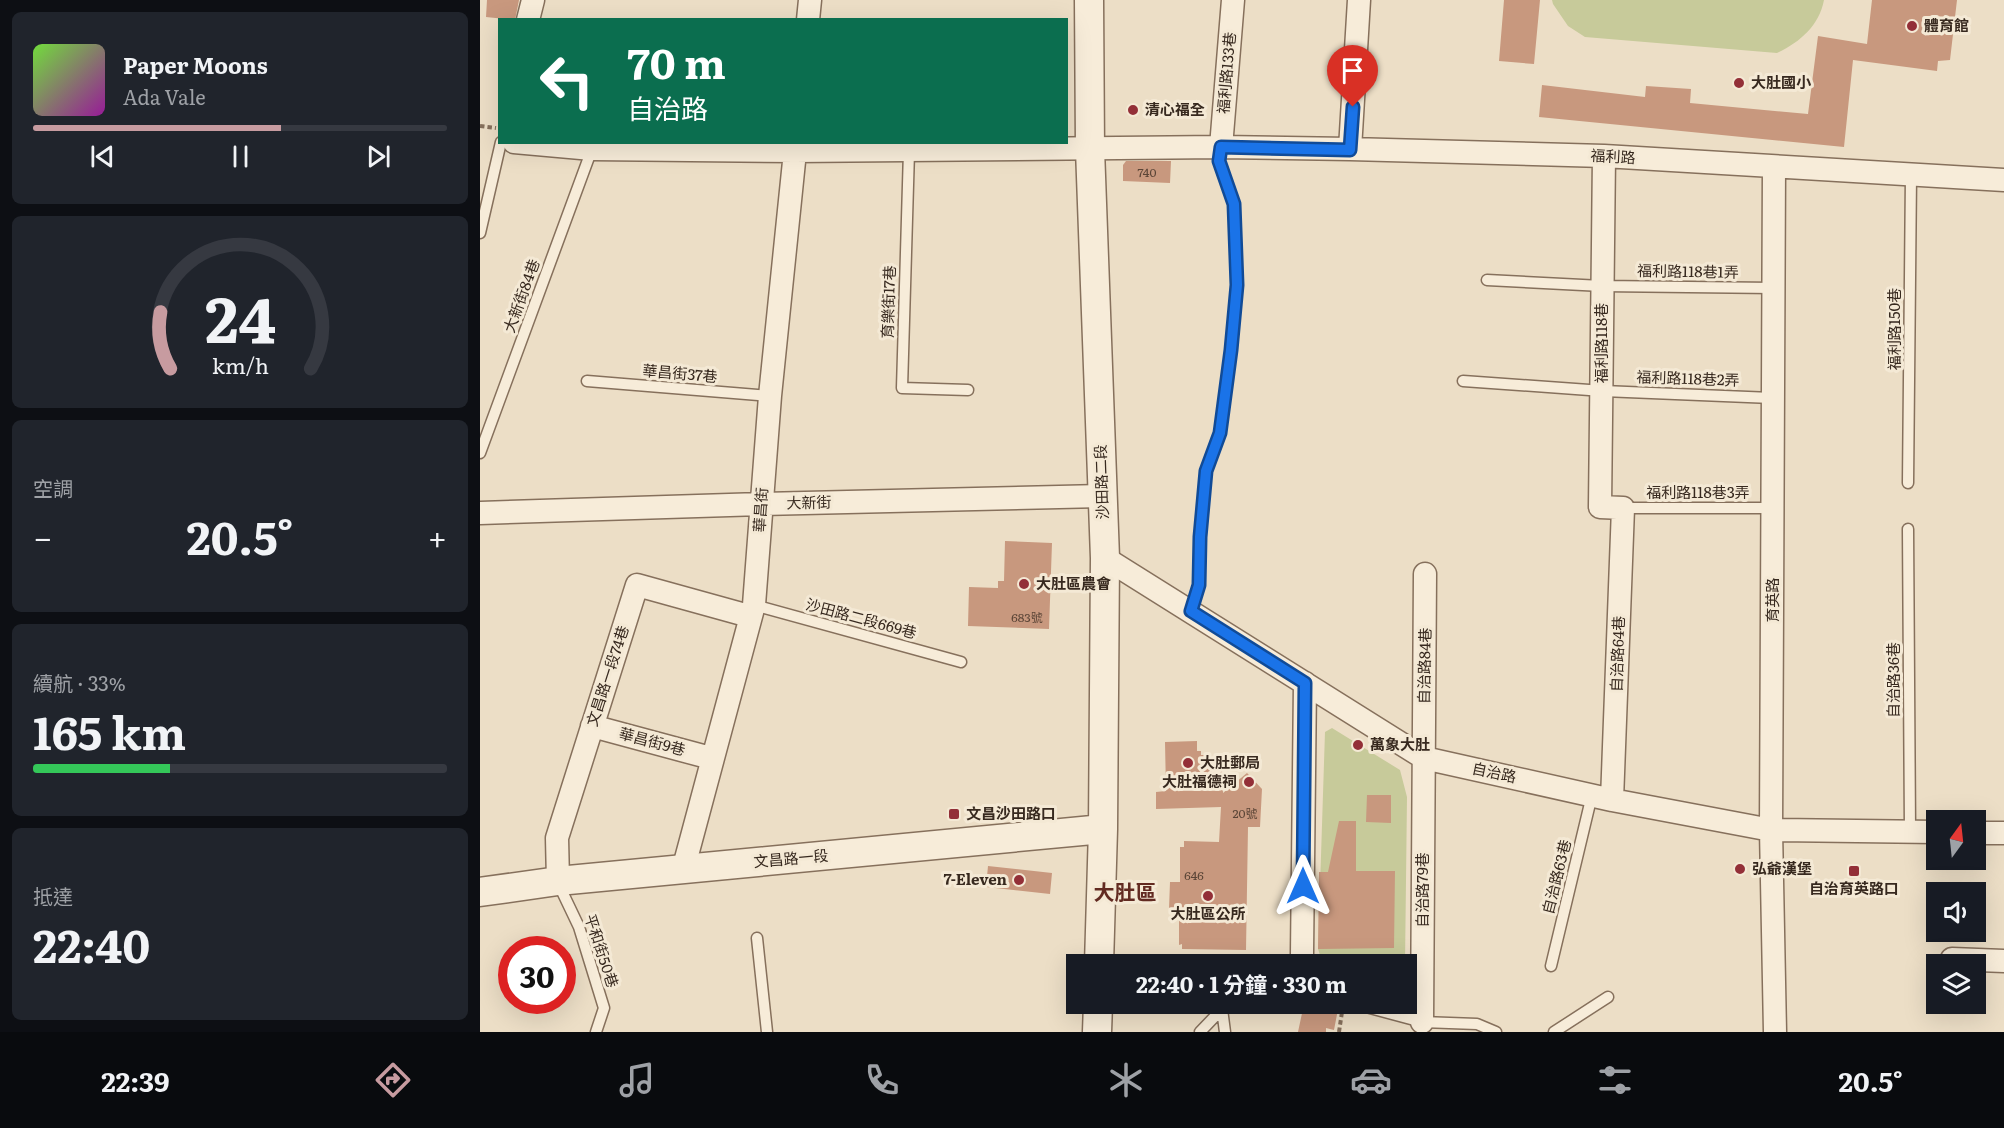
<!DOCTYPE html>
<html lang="zh-TW">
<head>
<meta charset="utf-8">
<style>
	:root { --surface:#171b24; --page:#20242c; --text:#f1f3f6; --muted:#9ea1a6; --line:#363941; --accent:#c79ba0 }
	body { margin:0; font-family:Literata,"Noto Sans TC",serif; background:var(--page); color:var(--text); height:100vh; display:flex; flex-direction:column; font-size:22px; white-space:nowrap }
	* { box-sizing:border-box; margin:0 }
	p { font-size:20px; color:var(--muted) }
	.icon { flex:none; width:33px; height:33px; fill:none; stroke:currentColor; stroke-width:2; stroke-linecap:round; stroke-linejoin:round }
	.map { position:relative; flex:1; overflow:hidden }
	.sheet { display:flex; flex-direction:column; gap:12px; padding:12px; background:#0d0f14; width:480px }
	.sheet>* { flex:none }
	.guide { position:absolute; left:18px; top:18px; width:570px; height:126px; border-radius:0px; box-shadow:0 6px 24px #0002; background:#0b6e4f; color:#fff; overflow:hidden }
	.needle { width:39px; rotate:15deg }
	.controls { position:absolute; left:1446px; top:810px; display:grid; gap:12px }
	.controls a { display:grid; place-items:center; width:60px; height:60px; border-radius:0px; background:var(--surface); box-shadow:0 6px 24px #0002; font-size:30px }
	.speed { position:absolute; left:18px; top:936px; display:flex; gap:12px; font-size:30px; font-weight:700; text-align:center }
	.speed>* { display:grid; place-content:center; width:78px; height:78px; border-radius:50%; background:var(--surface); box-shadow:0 6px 24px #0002; line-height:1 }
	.speed .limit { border:9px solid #d22; background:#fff; color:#111 }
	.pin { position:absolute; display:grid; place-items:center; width:51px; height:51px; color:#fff; margin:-62px -26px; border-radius:50% 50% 50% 0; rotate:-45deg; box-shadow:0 0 6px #0007 }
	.pin .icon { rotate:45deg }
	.me { position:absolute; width:66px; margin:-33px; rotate:0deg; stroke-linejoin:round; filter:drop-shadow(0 0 4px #0008) }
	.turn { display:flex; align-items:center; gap:21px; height:126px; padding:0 30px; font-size:27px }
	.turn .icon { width:78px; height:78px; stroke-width:2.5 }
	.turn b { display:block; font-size:42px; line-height:51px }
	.big { font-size:45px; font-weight:700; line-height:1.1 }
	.sheet .tile { flex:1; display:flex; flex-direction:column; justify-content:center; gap:9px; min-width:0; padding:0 21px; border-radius:9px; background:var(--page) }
	.sheet .dial { align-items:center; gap:0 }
	.dial svg { height:156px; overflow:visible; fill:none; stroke:var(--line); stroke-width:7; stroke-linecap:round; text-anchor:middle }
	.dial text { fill:var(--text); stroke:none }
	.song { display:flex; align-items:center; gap:18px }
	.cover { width:72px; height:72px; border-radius:9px; background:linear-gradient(135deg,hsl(100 70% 55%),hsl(300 70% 35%)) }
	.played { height:6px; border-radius:3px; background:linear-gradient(90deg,var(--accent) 60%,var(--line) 60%) }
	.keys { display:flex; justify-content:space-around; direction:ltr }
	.heat { display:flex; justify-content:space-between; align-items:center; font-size:33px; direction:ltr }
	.charge { height:9px; border-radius:4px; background:linear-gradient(90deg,#34c759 33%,var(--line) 0) }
	.trip { position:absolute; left:586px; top:954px; width:351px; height:60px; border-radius:0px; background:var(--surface); box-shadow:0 6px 24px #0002; font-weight:700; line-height:60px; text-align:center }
	.tabs { display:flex; height:96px; justify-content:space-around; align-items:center; background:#090b0e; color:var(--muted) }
	.tabs .icon { width:42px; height:42px }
	.tabs .current { color:var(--accent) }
	.tabs b { font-size:27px; color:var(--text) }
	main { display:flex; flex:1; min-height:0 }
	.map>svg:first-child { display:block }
	.green { fill:#c7ca9a }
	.building { fill:#c8987e }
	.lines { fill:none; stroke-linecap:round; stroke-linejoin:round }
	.service-casing { stroke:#86705c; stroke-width:13 }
	.minor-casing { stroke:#86705c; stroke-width:25 }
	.tertiary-casing { stroke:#86705c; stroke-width:31 }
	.path { stroke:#86705c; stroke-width:4; stroke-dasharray:4.5 3; stroke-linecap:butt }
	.service { stroke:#f7ecd9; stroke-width:10 }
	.minor { stroke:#f7ecd9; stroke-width:22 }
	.tertiary { stroke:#f7ecd9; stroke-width:28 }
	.route-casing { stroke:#114b97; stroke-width:15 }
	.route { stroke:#1a73e8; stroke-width:10 }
	.poi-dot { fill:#932f37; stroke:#f4e9d5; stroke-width:2 }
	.labels { text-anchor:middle; stroke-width:6; stroke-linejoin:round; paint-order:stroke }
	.number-label { font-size:12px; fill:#5b4537 }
	.poi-label { font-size:15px; font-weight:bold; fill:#37291f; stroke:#f4e9d5; text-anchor:start }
	.street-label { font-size:15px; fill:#37291f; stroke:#f4e9d5 }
	.district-label { font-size:21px; font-weight:bold; fill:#622a21; stroke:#f4e9d5 }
</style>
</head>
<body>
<main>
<section class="sheet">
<div class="tile">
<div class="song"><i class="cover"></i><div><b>Paper Moons</b><p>Ada Vale</p></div></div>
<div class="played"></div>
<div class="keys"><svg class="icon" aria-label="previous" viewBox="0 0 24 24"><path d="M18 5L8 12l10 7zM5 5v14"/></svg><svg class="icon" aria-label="pause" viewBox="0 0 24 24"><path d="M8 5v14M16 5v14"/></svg><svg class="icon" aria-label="next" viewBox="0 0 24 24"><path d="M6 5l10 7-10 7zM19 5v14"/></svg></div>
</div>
<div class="tile dial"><svg viewBox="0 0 100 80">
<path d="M14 69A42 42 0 1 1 86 69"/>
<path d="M14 69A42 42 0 0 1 9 40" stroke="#c79ba0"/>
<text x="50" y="56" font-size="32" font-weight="700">24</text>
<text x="50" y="72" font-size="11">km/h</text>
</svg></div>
<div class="tile"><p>空調</p>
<div class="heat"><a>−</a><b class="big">20.5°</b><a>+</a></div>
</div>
<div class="tile"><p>續航 · 33%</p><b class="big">165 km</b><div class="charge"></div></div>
<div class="tile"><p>抵達</p><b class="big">22:40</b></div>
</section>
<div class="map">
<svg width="1524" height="1032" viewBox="0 0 1524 1032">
	<rect width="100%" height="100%" fill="#ecdec6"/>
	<path class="green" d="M 1072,0 L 1344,0 C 1339,26 1320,42 1297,53 L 1105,37 L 1088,26 L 1073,4 Z
		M 852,728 L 920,770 L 927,797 L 925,964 L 843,964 L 838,949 L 845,732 Z"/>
	<path class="building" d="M 7,0 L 39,0 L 35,20 L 6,17 Z
		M 1024,0 L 1060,0 L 1054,64 L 1019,61 Z
		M 1392,0 L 1477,0 L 1470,60 L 1458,61 L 1457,71 L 1373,60 L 1364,147 L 1059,117 L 1062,85 L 1165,97 L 1166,86 L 1211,89 L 1210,103 L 1328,114 L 1338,36 L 1387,44 Z
		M 646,161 L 691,161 L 690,183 L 643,181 L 643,165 Z
		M 525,541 L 572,543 L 569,629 L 488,626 L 489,587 L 518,588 L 518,581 L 524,581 Z
		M 717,741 L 717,751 L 721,751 L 721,755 L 731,755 L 732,770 L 742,770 L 743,793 L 767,773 L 782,789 L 780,827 L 768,827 L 766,950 L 702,949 L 702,944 L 699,945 L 699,909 L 689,909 L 690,882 L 700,882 L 700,847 L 704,847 L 704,841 L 739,842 L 741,807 L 676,809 L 676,792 L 686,791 L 685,742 Z
		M 887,795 L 911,795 L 911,823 L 886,822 Z
		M 859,821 L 876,821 L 876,871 L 915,871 L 914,948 L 838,949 L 839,872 L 848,872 Z
		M 508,866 L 572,873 L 570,894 L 506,887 Z
		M 824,1004 L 859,1004 L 854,1030 L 846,1028 L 846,1032 L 818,1032 Z"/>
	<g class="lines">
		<g class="service-casing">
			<path id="service" d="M 429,151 L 422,388 L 488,390
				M 0,233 L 21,142
				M 1007,280 L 1122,286 L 1294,288
				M 107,381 L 290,396
				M 983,381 L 1123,391 L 1292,398
				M 0,453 L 112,149
				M 1428,483 L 1431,175
				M 1143,508 L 1293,508
				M 1428,529 L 1430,831
				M 274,605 L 481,662
				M 711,611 L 719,585 L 720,537 L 726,471 L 740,433 L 751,350 L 757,285 L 754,204 L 739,161 L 741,147
				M 78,883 L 99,927 L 124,1008 L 116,1032
				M 277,938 L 287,1032
				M 811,964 L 822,954 L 830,964
				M 1071,966 L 1112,795
				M 875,1004 L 942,1022 L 997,1024 L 1016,1032
				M 742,1009 L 745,1032
				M 720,1032 L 742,1009 L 743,1004
				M 1074,1032 L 1128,997"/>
		</g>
		<g class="minor-casing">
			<path id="minor" d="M 48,20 L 53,0
				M 328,20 L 330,0
				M 34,142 L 112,149 L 315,151 L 741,147 L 870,149 L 1124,156 L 1524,180
				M 741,147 L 753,0
				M 870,149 L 879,0
				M 1124,156 L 1120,507 L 1143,508 L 1132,800
				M 1294,167 L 1291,830 L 1295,1032
				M 0,513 L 281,504 L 622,496
				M 625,558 L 944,758 L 1132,800 L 1291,830 L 1456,832
				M 112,726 L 231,758
				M 1496,833 L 1524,833
				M 203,870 L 274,605 L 290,396 L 316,142
				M 78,881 L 77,838 L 157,585 L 269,616
				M 822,954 L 825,683
				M 1472,959 L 1524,961
				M 942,1022 L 945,574"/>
		</g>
		<g class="tertiary-casing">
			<path id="tertiary" d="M 609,0 L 610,149 L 625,558 L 623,829 L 619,964
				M 0,892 L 78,881 L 623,829
				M 617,1032 L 618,1004"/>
		</g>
		<path class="path" d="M 0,126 L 16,128
			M 859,1032 L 862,1012"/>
		<use href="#service" class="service"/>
		<use href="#minor" class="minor"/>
		<use href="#tertiary" class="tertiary"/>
	</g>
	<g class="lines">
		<g class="route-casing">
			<path id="route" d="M 823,886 L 825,683 L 711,611 L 719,585 L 720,537 L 726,471 L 740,433 L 751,350 L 757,285 L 754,204 L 739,161 L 741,147 L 870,150 L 873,107"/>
		</g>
		<use href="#route" class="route"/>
	</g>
	<g class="poi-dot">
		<circle cx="1432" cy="26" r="6"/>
		<circle cx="1259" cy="83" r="6"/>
		<circle cx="653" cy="110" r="6"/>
		<circle cx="544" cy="584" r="6"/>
		<circle cx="878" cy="745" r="6"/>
		<circle cx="708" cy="763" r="6"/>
		<circle cx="769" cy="782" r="6"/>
		<rect x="468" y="808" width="12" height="12" rx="3"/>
		<circle cx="1260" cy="869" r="6"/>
		<rect x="1368" y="865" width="12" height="12" rx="3"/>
		<circle cx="539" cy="880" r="6"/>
		<circle cx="728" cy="896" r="6"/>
	</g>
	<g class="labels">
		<g class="number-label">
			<text x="667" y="177">740</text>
			<text x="547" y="622">683號</text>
			<text x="765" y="818">20號</text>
			<text x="714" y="880">646</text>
		</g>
		<g class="poi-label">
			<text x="1444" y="31">體育館</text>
			<text x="1271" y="88">大肚國小</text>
			<text x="665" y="115">清心福全</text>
			<text x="556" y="589">大肚區農會</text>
			<text x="890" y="750">萬象大肚</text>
			<text x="720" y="768">大肚郵局</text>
			<text x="757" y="787" text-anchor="end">大肚福德祠</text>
			<text x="486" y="819">文昌沙田路口</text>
			<text x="1272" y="874">弘爺漢堡</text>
			<text x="527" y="885" text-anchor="end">7-Eleven</text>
			<text x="1374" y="894" text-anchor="middle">自治育英路口</text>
			<text x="728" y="919" text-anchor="middle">大肚區公所</text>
		</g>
		<g class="street-label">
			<text transform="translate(747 73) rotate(-85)" y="5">福利路133巷</text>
			<text transform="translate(1133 157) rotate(3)" y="5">福利路</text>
			<text transform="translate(1208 272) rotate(1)" y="5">福利路118巷1弄</text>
			<text transform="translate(42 296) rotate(-70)" y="5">大新街84巷</text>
			<text transform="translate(409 302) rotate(-88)" y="5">育樂街17巷</text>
			<text transform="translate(1415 329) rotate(-90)" y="5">福利路150巷</text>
			<text transform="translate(1122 343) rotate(-90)" y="5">福利路118巷</text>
			<text transform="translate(200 374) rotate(5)" y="5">華昌街37巷</text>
			<text transform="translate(1208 379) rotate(2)" y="5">福利路118巷2弄</text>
			<text transform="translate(622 482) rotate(-92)" y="5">沙田路二段</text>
			<text x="1218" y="498">福利路118巷3弄</text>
			<text transform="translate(329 503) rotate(-1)" y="5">大新街</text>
			<text transform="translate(281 510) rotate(-86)" y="5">華昌街</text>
			<text transform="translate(1293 600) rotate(-90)" y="5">育英路</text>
			<text transform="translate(381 619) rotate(15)" y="5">沙田路二段669巷</text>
			<text transform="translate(1138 654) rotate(-88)" y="5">自治路64巷</text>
			<text transform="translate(945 666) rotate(-89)" y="5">自治路84巷</text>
			<text transform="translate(128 676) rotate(-72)" y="5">文昌路一段74巷</text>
			<text transform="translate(1414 680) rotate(-90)" y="5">自治路36巷</text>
			<text transform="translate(172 742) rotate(15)" y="5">華昌街9巷</text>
			<text transform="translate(1014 773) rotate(12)" y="5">自治路</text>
			<text transform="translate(311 859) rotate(-5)" y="5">文昌路一段</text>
			<text transform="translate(1077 877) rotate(-76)" y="5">自治路63巷</text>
			<text transform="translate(943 890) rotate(-90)" y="5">自治路79巷</text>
			<text transform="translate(121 951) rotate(72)" y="5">平和街50巷</text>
		</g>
		<g class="district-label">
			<text x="645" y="900">大肚區</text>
		</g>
	</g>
</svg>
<div class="controls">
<a><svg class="needle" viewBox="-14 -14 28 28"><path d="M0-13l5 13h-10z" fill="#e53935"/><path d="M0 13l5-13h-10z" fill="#9ea1a6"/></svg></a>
<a><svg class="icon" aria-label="sound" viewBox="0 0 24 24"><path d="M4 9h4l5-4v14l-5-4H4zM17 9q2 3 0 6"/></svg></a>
<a><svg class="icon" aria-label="layers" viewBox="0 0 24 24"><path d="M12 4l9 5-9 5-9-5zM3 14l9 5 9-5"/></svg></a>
</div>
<div class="speed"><div class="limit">30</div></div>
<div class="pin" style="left:873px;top:107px;background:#d93025"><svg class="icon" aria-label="arrive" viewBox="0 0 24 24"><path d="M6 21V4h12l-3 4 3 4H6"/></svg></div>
<svg class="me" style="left:823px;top:886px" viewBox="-20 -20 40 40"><path d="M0-17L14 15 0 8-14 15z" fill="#1a73e8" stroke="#fff" stroke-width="4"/></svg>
<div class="trip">22:40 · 1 分鐘 · 330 m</div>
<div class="guide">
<div class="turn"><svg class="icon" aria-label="left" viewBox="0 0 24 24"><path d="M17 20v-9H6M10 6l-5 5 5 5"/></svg><div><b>70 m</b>自治路</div></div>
</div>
</div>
</main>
<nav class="tabs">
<b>22:39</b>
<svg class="icon current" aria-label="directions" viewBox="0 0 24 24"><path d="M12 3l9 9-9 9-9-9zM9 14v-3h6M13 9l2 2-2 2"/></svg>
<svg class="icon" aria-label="music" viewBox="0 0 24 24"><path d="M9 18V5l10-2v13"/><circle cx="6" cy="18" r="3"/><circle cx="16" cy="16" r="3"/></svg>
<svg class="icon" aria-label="phone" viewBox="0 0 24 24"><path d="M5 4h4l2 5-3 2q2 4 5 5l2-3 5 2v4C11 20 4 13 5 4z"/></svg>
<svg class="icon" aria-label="climate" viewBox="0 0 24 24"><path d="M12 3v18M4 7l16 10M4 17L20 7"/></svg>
<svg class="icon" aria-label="car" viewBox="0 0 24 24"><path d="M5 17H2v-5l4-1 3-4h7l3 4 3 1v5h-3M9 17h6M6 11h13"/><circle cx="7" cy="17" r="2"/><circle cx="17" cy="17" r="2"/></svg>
<svg class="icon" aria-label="filters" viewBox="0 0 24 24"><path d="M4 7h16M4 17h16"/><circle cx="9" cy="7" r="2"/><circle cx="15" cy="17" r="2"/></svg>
<b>20.5°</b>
</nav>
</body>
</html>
